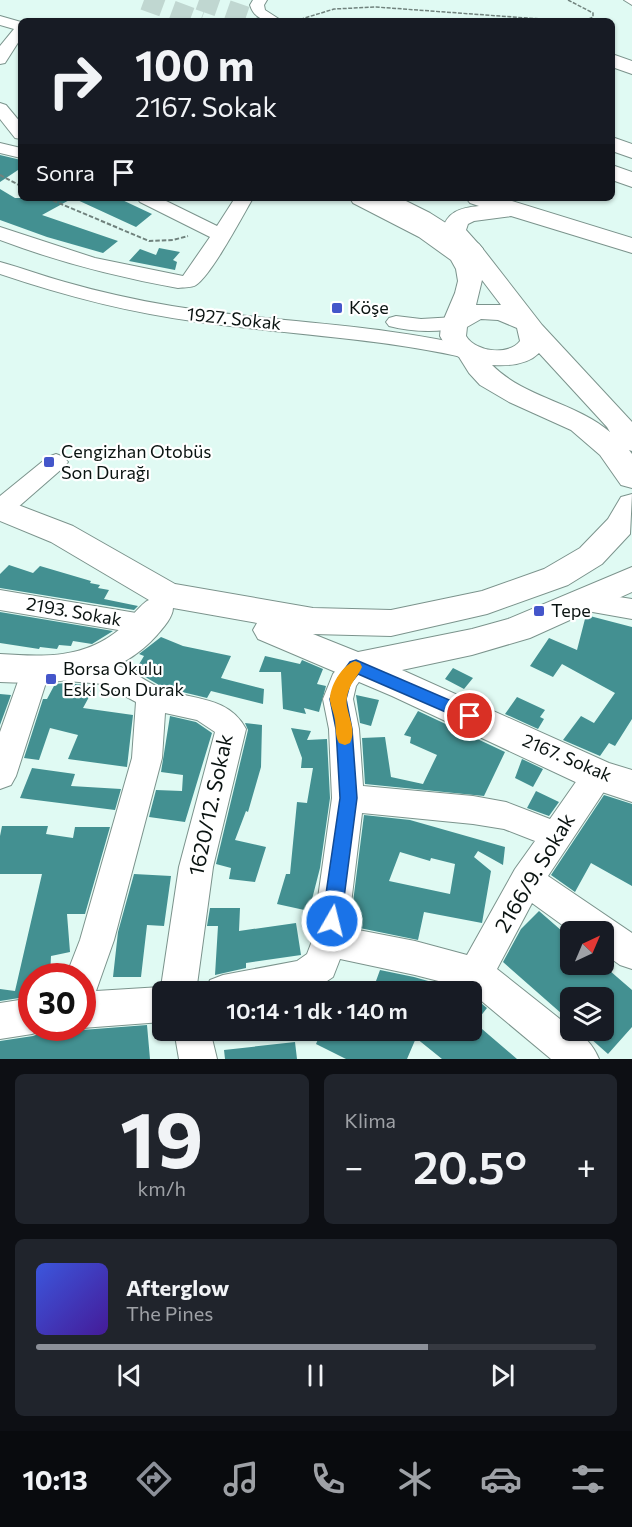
<!DOCTYPE html>
<html lang="tr">
<head>
<meta charset="utf-8">
<style>
	:root { --surface:#171b24; --page:#20242c; --text:#f1f3f6; --muted:#9ea1a6; --line:#363941; --accent:#8c9099 }
	body { margin:0; font-family:Commissioner,sans-serif; background:var(--page); color:var(--text); height:100vh; display:flex; flex-direction:column; font-size:22px; white-space:nowrap }
	* { box-sizing:border-box; margin:0 }
	p { font-size:20px; color:var(--muted) }
	.icon { flex:none; width:33px; height:33px; fill:none; stroke:currentColor; stroke-width:2; stroke-linecap:round; stroke-linejoin:round }
	.map { position:relative; height:1059px; overflow:hidden }
	.side { display:flex; flex-direction:column; gap:15px; padding:15px; background:#0d0f14; flex:1 }
	.side>* { flex:none }
	.top-card { position:absolute; left:18px; top:18px; width:597px; height:183px; border-radius:9px; box-shadow:0 2px 4px #0004; background:#171b24; color:var(--text); overflow:hidden }
	.needle { width:39px; rotate:44deg }
	.fabs { position:absolute; left:560px; top:921px; display:grid; gap:12px }
	.fabs a { display:grid; place-items:center; width:54px; height:54px; border-radius:9px; background:var(--surface); box-shadow:0 2px 4px #0004; font-size:30px }
	.speed { position:absolute; left:18px; top:963px; display:flex; gap:12px; font-size:30px; font-weight:700; text-align:center }
	.speed>* { display:grid; place-content:center; width:78px; height:78px; border-radius:50%; background:var(--surface); box-shadow:0 2px 4px #0004; line-height:1 }
	.speed .limit { border:9px solid #d22; background:#fff; color:#111 }
	.pin { position:absolute; display:grid; place-items:center; width:51px; height:51px; color:#fff; margin:-26px; border:3px solid #fff; border-radius:50%; box-shadow:0 2px 6px #0007 }
	.me { position:absolute; width:66px; margin:-33px; rotate:8deg; stroke-linejoin:round; filter:drop-shadow(0 0 4px #0008) }
	.turn { display:flex; align-items:center; gap:21px; height:126px; padding:0 18px; font-size:27px }
	.turn .icon { width:78px; height:78px; stroke-width:2.5 }
	.turn b { display:block; font-size:42px; line-height:51px }
	.then { display:flex; align-items:center; height:57px; padding:0 18px; background:#0003; gap:12px; font-size:22px }
	.big { font-size:45px; font-weight:600; line-height:1.1 }
	.side .widget { flex:1; display:flex; flex-direction:column; justify-content:center; gap:9px; min-width:0; padding:0 21px; border-radius:9px; background:var(--page) }
	.side .dial { align-items:center; gap:0 }
	.dial b { font-size:78px; line-height:1 }
	.song { display:flex; align-items:center; gap:18px }
	.cover { width:72px; height:72px; border-radius:9px; background:linear-gradient(135deg,hsl(230 70% 55%),hsl(260 70% 35%)) }
	.played { height:6px; border-radius:3px; background:linear-gradient(90deg,var(--accent) 70%,var(--line) 70%) }
	.keys { display:flex; justify-content:space-around; direction:ltr }
	.heat { display:flex; justify-content:space-between; align-items:center; font-size:33px; direction:ltr }
	.side .tiles { flex:1; display:grid; gap:15px; grid-template-columns:1fr 1fr }
	.widget:last-child { grid-column:span 2 }
	.trip { position:absolute; left:152px; top:981px; width:330px; height:60px; border-radius:9px; background:var(--surface); box-shadow:0 2px 4px #0004; font-weight:600; line-height:60px; text-align:center }
	.tab-bar { display:flex; height:96px; justify-content:space-around; align-items:center; background:#090b0e; color:var(--muted) }
	.tab-bar .icon { width:42px; height:42px }
	.tab-bar .current { color:var(--accent) }
	.tab-bar b { font-size:27px; color:var(--text) }
	.map>svg:first-child { display:block }
	.building { fill:#439091; fill-rule:evenodd }
	.lines { fill:none; stroke-linecap:round; stroke-linejoin:round }
	.highway-tunnel { stroke:#c0d7d1; stroke-width:20; stroke-dasharray:20 10; stroke-linecap:butt }
	.minor-casing { stroke:#7b938c; stroke-width:2 }
	.major-casing { stroke:#7b938c; stroke-width:2 }
	.highway-casing { stroke:#7b938c; stroke-width:2 }
	.path-far1 { stroke:#70827d; stroke-width:1.5; stroke-dasharray:4 1.5; stroke-linecap:butt }
	.path { stroke:#70827d; stroke-width:2; stroke-dasharray:4.5 2; stroke-linecap:butt }
	.minor { fill:#fff; fill-rule:evenodd }
	.major { fill:#fff; fill-rule:evenodd }
	.highway { fill:#fff; fill-rule:evenodd }
	.route { fill:#1a73e8; stroke:#114b97; stroke-width:1.5 }
	.slow { fill:#f59e0b }
	.poi-dot { fill:#4456ca; stroke:#fff; stroke-width:2 }
	.labels { text-anchor:middle; stroke-width:4.5; stroke-linejoin:round; paint-order:stroke }
	.poi-label { font-size:18px; fill:#0a1311; stroke:#fff; text-anchor:start }
	.street-label { font-size:18px; fill:#0a1311; stroke:#fff }
	.near-street-label { font-size:21px; fill:#0a1311; stroke:#fff }
</style>
</head>
<body>
<div class="map">
<svg width="632" height="1059" viewBox="0 0 632 1059">
	<rect width="100%" height="100%" fill="#e0faf3"/>
	<path class="building" d="M 0,155 L 21,160 L 21,168 L 0,182 Z
		M 0,189 L 15,198 L 118,198 L 152,214 L 136,227 L 73,198 L 42,215 L 118,241 L 103,253 L 47,237 L 0,220 Z
		M 159,248 L 180,252 L 173,260 L 177,262 L 175,270 L 129,261 L 140,249 L 156,255 Z
		M 9,565 L 33,573 L 40,566 L 91,581 L 90,583 L 100,585 L 98,588 L 109,590 L 104,599 L 138,606 L 134,610 L 0,588 L 0,574 Z
		M 0,612 L 113,631 L 92,644 L 73,641 L 71,646 L 59,645 L 57,649 L 40,647 L 39,649 L 0,643 Z
		M 586,615 L 632,627 L 632,719 L 615,746 L 609,743 L 600,756 L 563,740 L 581,716 L 594,723 L 615,693 L 562,664 L 553,677 L 530,666 L 549,638 L 577,650 Z
		M 161,637 L 183,646 L 231,656 L 221,678 L 264,689 L 263,704 L 211,691 L 207,698 L 174,690 L 159,685 L 135,671 L 144,656 L 139,654 Z
		M 265,656 L 300,664 L 302,660 L 323,669 L 317,684 L 326,686 L 319,712 L 304,708 L 306,714 L 283,709 L 281,672 L 259,672 Z
		M 453,668 L 473,678 L 464,689 L 445,679 Z
		M 65,683 L 95,686 L 83,708 L 133,715 L 127,767 L 68,759 L 78,735 L 50,728 L 39,760 L 24,758 L 43,699 L 47,699 L 55,684 Z
		M 0,694 L 11,695 L 0,725 Z
		M 356,695 L 379,700 L 371,726 L 360,723 Z
		M 517,697 L 545,710 L 540,717 L 544,719 L 538,729 L 505,714 Z
		M 418,711 L 505,752 L 484,796 L 365,784 L 362,738 L 385,737 L 391,777 L 423,784 L 437,755 L 410,743 L 411,737 L 404,735 Z
		M 170,716 L 196,722 L 212,733 L 185,822 L 149,817 L 156,790 L 182,791 L 183,775 L 161,772 Z
		M 245,723 L 262,725 L 261,767 L 248,812 L 246,811 L 235,840 L 266,847 L 255,882 L 229,879 L 231,868 L 216,864 L 248,730 Z
		M 291,728 L 311,731 L 307,740 L 327,739 L 330,798 L 320,868 L 309,911 L 277,904 L 286,874 L 290,874 L 297,802 L 307,803 L 313,768 L 301,768 L 302,758 Z
		M 522,759 L 543,769 L 533,787 L 515,778 Z
		M 32,768 L 75,774 L 71,786 L 121,789 L 115,810 L 20,798 Z
		M 536,791 L 559,802 L 549,816 L 527,808 Z
		M 604,795 L 632,804 L 632,886 L 591,863 L 575,892 L 551,875 Z
		M 364,815 L 410,820 L 505,847 L 503,865 L 478,851 L 474,857 L 491,871 L 482,923 L 424,912 L 418,940 L 350,926 ZM 400,852 L 430,861 L 431,858 L 455,864 L 450,894 L 389,881 Z
		M 2,826 L 48,826 L 46,834 L 73,838 L 75,827 L 110,827 L 85,914 L 67,914 L 70,952 L 51,956 L 50,976 L 32,976 L 32,996 L 0,1001 L 0,989 L 15,991 L 42,874 L 0,874 L 0,836 Z
		M 134,874 L 171,876 L 164,926 L 147,925 L 141,977 L 113,977 L 118,932 Z
		M 210,908 L 240,908 L 239,931 L 296,923 L 301,955 L 246,963 L 246,968 L 215,975 L 218,926 L 207,926 Z
		M 539,911 L 570,938 L 570,964 L 602,964 L 632,990 L 632,1027 L 608,1054 L 581,1030 L 603,1030 L 603,998 L 570,998 L 570,1021 L 503,962 L 521,929 Z
		M 380,970 L 414,977 L 467,992 L 442,992 L 413,981 L 409,992 L 372,992 Z
		M 471,995 L 487,1008 L 475,1023 L 517,1059 L 442,1059 L 416,1038 L 407,1059 L 346,1059 L 316,1044 L 322,1030 L 471,1030 Z
		M 147,1025 L 150,1059 L 0,1059 L 0,1041 L 33,1036 L 46,1031 L 46,1028 L 80,1028 L 82,1030 Z
		M 295,1042 L 297,1059 L 225,1059 L 224,1050 Z"/>
	<g class="lines">
		<path class="highway-tunnel" d="M 144,0 L 201,21
			M 199,0 L 259,21"/>
		<g class="minor-casing">
			<path id="minor" d="M 253,0 L 267,0 L 264,5 L 265,10 L 282,21 C 267,21 255,21 250,5 Z
				M 624,0 L 632,0 L 632,5 Z
				M 0,16 L 21,22 L 21,38 L 5,63 L 0,64 L 0,46 L 14,29 L 0,25 Z
				M 0,103 L 6,105 L 21,123 L 21,139 L 15,138 L 0,119 Z
				M 0,143 L 21,148 L 21,158 L 0,153 Z
				M 137,198 L 160,198 L 217,226 L 235,198 L 253,198 C 242,217 212,274 196,285 C 192,288 183,287 178,288 C 117,277 58,262 0,240 L 0,227 L 95,258 L 183,276 L 210,237 L 140,202 Z
				M 0,262 C 22,268 43,276 65,282 C 100,292 136,300 172,306 C 274,323 377,323 478,348 L 481,353 L 478,358 L 470,359 C 381,338 290,335 199,322 C 131,313 65,296 0,274 Z
				M 396,316 L 421,319 L 455,317 L 462,319 L 465,323 L 462,327 C 439,333 412,332 389,326 L 386,322 L 389,318 Z
				M 56,454 L 64,457 L 68,462 L 64,467 L 9,515 L 0,517 L 0,496 L 48,457 Z
				M 0,590 L 148,615 L 158,618 L 162,625 L 158,632 L 148,635 L 0,610 Z
				M 580,591 L 632,599 L 632,619 L 570,608 L 566,601 L 570,594 Z
				M 356,655 L 366,658 L 370,666 L 356,686 L 353,699 L 359,729 L 363,786 L 473,796 L 506,802 L 550,819 L 587,766 L 598,762 L 609,766 L 614,775 L 609,784 L 548,876 L 632,933 L 632,969 L 620,965 L 603,953 L 603,932 L 572,932 L 532,903 L 497,969 L 570,1027 L 570,1030 C 584,1033 594,1047 599,1059 L 551,1059 L 466,988 L 415,975 L 340,959 L 333,977 L 311,992 L 205,992 L 210,980 L 223,975 L 297,961 L 307,954 L 312,941 L 332,798 L 329,729 L 323,699 L 333,674 L 346,658 ZM 362,813 L 473,824 L 504,829 L 535,841 L 515,869 L 467,955 L 415,941 L 348,928 Z
				M 36,659 L 46,662 L 50,670 L 16,776 L 11,785 L 0,789 L 0,732 L 22,670 L 26,662 Z
				M 67,659 C 89,659 110,661 130,671 C 141,677 151,684 162,689 C 192,700 229,696 246,729 L 213,867 L 196,992 L 162,992 L 162,1022 L 82,1028 L 82,976 L 66,976 L 80,940 L 132,758 L 136,702 L 103,684 L 67,681 L 57,678 L 53,670 L 57,662 ZM 165,713 L 197,720 L 215,732 L 179,867 L 161,987 L 96,991 L 114,940 L 162,758 Z
				M 32,998 L 32,1028 L 45,1029 L 32,1034 L 0,1039 L 0,1003 Z
				M 174,1030 L 210,1030 L 217,1059 L 179,1059 Z"/>
		</g>
		<g class="major-casing">
			<path id="major" d="M 350,198 L 400,198 L 430,213 L 479,244 L 542,325 L 632,422 L 632,451 L 629,450 L 632,454 L 632,488 L 621,485 L 600,455 L 571,430 L 509,402 L 480,385 L 469,373 L 459,357 L 448,350 L 440,336 L 441,326 L 455,293 L 458,281 L 456,269 L 451,260 L 419,237 L 353,203 ZM 482,280 L 501,305 L 476,305 ZM 481,319 L 498,320 L 517,328 L 520,341 C 509,356 475,352 466,336 L 467,327 ZM 539,353 L 607,427 L 610,432 C 575,402 525,398 492,365 C 508,366 527,365 539,353 Z
				M 632,494 L 630,534 L 602,564 L 568,585 L 487,614 L 391,636 L 313,634 L 358,652 L 472,629 L 508,619 L 632,567 L 632,592 L 530,638 L 472,655 L 402,670 L 609,763 L 632,770 L 632,802 L 584,786 L 392,696 L 258,639 L 253,630 L 257,623 L 173,608 C 173,617 163,628 157,635 C 116,681 58,685 0,682 L 0,654 C 44,657 84,659 120,629 C 128,622 141,603 149,600 L 51,542 L 0,521 L 0,498 L 73,526 L 175,584 L 313,608 L 391,610 L 482,591 L 544,569 L 580,548 L 608,519 L 621,497 Z"/>
		</g>
		<g class="highway-casing">
			<path id="highway" d="M 612,54 L 632,61 L 632,74 L 612,67 Z
				M 612,137 L 632,144 L 632,158 L 612,151 Z
				M 612,165 L 632,172 L 632,187 L 612,180 Z
				M 466,198 L 502,198 L 632,238 L 632,253 L 511,216 L 474,221 L 468,224 L 466,230 L 483,249 L 480,254 C 462,259 452,245 442,231 C 447,212 459,208 479,206 L 470,203 Z"/>
		</g>
		<path class="path-far1" d="M 568,0 L 593,13 L 593,17 L 584,21
			M 295,21 L 334,9 L 376,7 L 568,21"/>
		<path class="path" d="M 0,175 L 21,186
			M 47,198 L 149,241 L 173,240 L 188,236"/>
		<use href="#minor" class="minor"/>
		<use href="#major" class="major"/>
		<use href="#highway" class="highway"/>
	</g>
	<path class="route" d="M 356,660 L 475,711 L 477,716 L 475,720 L 470,722 L 464,720 L 358,674 L 350,684 L 346,699 L 352,729 L 357,798 L 341,921 L 338,927 L 332,929 L 325,927 L 322,921 L 340,798 L 336,729 L 330,699 L 338,678 L 350,662 Z"/>
	<path class="slow" d="M 355,661 L 360,663 L 362,667 C 357,678 349,684 347,697 C 344,711 358,728 350,743 L 345,745 L 339,743 C 335,736 336,728 335,720 C 334,713 331,707 330,701 C 329,687 342,665 355,661 Z"/>
	<g class="poi-dot">
		<rect x="331" y="302" width="12" height="12" rx="3"/>
		<rect x="43" y="456" width="12" height="12" rx="3"/>
		<rect x="533" y="605" width="12" height="12" rx="3"/>
		<rect x="45" y="673" width="12" height="12" rx="3"/>
	</g>
	<g class="labels">
		<g class="poi-label">
			<text x="349" y="314">Köşe</text>
			<text x="61" y="458">Cengizhan Otobüs<tspan x="61" dy="21">Son Durağı</tspan></text>
			<text x="551" y="617">Tepe</text>
			<text x="63" y="675">Borsa Okulu<tspan x="63" dy="21">Eski Son Durak</tspan></text>
		</g>
		<g class="street-label">
			<text transform="translate(234 319) rotate(6)" y="6">1927. Sokak</text>
			<text transform="translate(74 612) rotate(10)" y="6">2193. Sokak</text>
			<text transform="translate(567 758) rotate(23)" y="6">2167. Sokak</text>
		</g>
		<g class="near-street-label">
			<text transform="translate(211 805) rotate(-78)" y="7">1620/12. Sokak</text>
			<text transform="translate(535 873) rotate(-59)" y="7">2166/9. Sokak</text>
		</g>
	</g>
</svg>
<div class="fabs">
<a><svg class="needle" viewBox="-14 -14 28 28"><path d="M0-13l5 13h-10z" fill="#e53935"/><path d="M0 13l5-13h-10z" fill="#9ea1a6"/></svg></a>
<a><svg class="icon" aria-label="layers" viewBox="0 0 24 24"><path d="M12 4l9 5-9 5-9-5zM3 14l9 5 9-5"/></svg></a>
</div>
<div class="speed"><div class="limit">30</div></div>
<div class="pin" style="left:470px;top:716px;background:#d93025"><svg class="icon" aria-label="arrive" viewBox="0 0 24 24"><path d="M6 21V4h12l-3 4 3 4H6"/></svg></div>
<svg class="me" style="left:332px;top:921px" viewBox="-20 -20 40 40"><circle r="17" fill="#1a73e8" stroke="#fff" stroke-width="3"/><path d="M0-11L8 9 0 5-8 9z" fill="#fff"/></svg>
<div class="trip">10:14 · 1 dk · 140 m</div>
<div class="top-card">
<div class="turn"><svg class="icon" aria-label="right" viewBox="0 0 24 24"><path d="M7 20v-9h11M14 6l5 5-5 5"/></svg><div><b>100 m</b>2167. Sokak</div></div>
<div class="then">Sonra<svg class="icon" aria-label="arrive" viewBox="0 0 24 24"><path d="M6 21V4h12l-3 4 3 4H6"/></svg></div>
</div>
</div>
<section class="side">
<div class="tiles">
<div class="widget dial"><b>19</b><p>km/h</p></div>
<div class="widget"><p>Klima</p>
<div class="heat"><a>−</a><b class="big">20.5°</b><a>+</a></div>
</div>
<div class="widget">
<div class="song"><i class="cover"></i><div><b>Afterglow</b><p>The Pines</p></div></div>
<div class="played"></div>
<div class="keys"><svg class="icon" aria-label="previous" viewBox="0 0 24 24"><path d="M18 5L8 12l10 7zM5 5v14"/></svg><svg class="icon" aria-label="pause" viewBox="0 0 24 24"><path d="M8 5v14M16 5v14"/></svg><svg class="icon" aria-label="next" viewBox="0 0 24 24"><path d="M6 5l10 7-10 7zM19 5v14"/></svg></div>
</div>
</div>
</section>
<nav class="tab-bar">
<b>10:13</b>
<svg class="icon current" aria-label="directions" viewBox="0 0 24 24"><path d="M12 3l9 9-9 9-9-9zM9 14v-3h6M13 9l2 2-2 2"/></svg>
<svg class="icon" aria-label="music" viewBox="0 0 24 24"><path d="M9 18V5l10-2v13"/><circle cx="6" cy="18" r="3"/><circle cx="16" cy="16" r="3"/></svg>
<svg class="icon" aria-label="phone" viewBox="0 0 24 24"><path d="M5 4h4l2 5-3 2q2 4 5 5l2-3 5 2v4C11 20 4 13 5 4z"/></svg>
<svg class="icon" aria-label="climate" viewBox="0 0 24 24"><path d="M12 3v18M4 7l16 10M4 17L20 7"/></svg>
<svg class="icon" aria-label="car" viewBox="0 0 24 24"><path d="M5 17H2v-5l4-1 3-4h7l3 4 3 1v5h-3M9 17h6M6 11h13"/><circle cx="7" cy="17" r="2"/><circle cx="17" cy="17" r="2"/></svg>
<svg class="icon" aria-label="filters" viewBox="0 0 24 24"><path d="M4 7h16M4 17h16"/><circle cx="9" cy="7" r="2"/><circle cx="15" cy="17" r="2"/></svg>
</nav>
</body>
</html>
